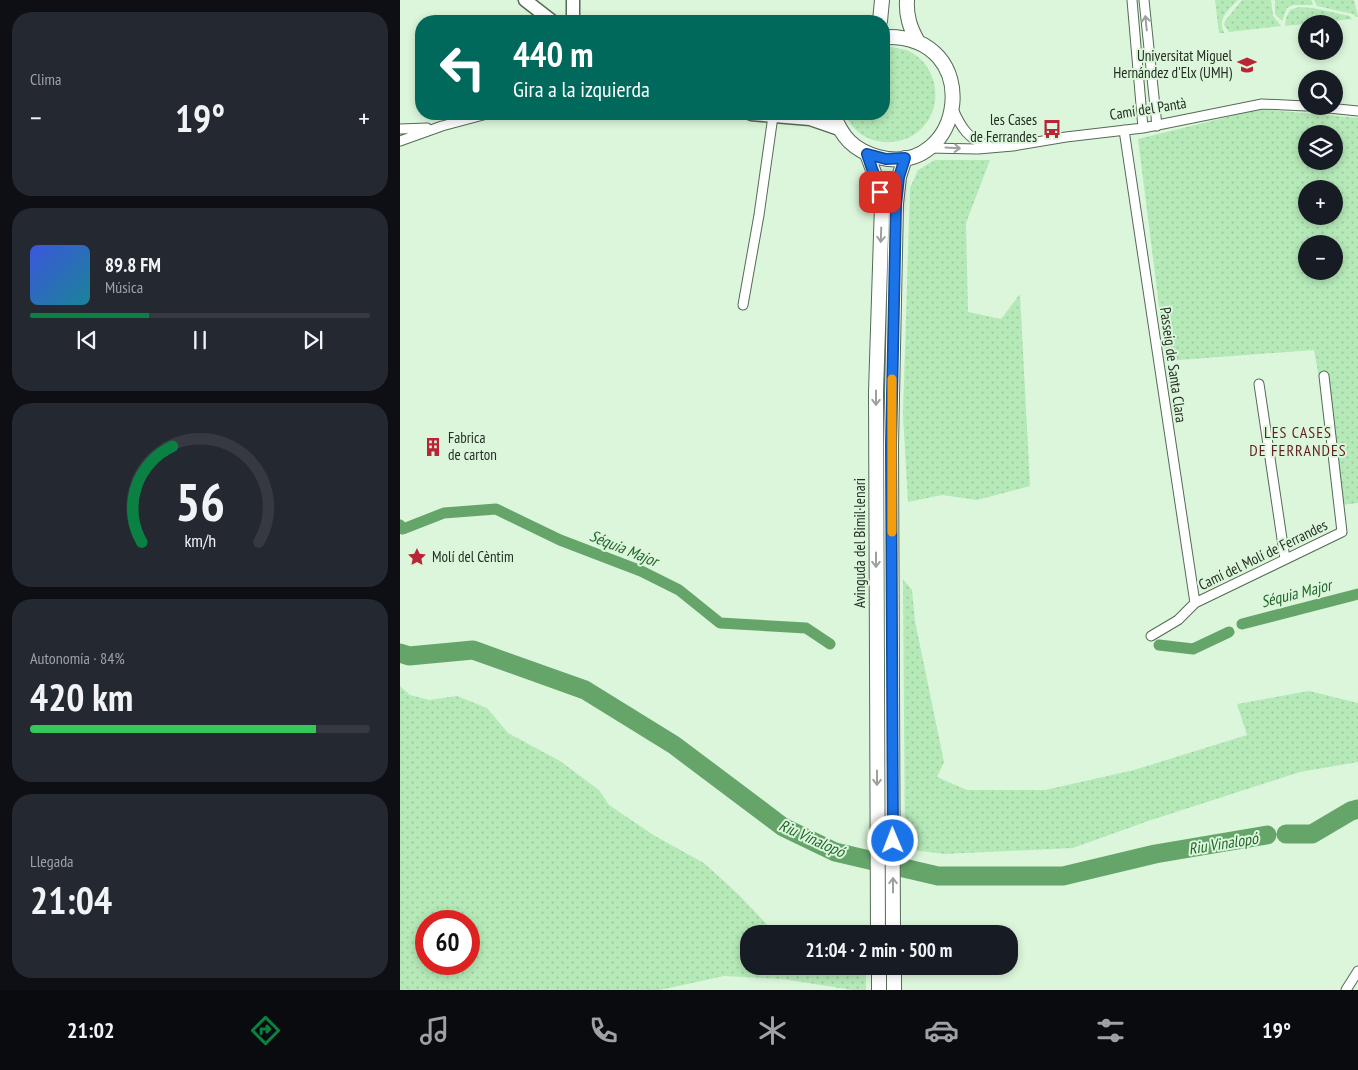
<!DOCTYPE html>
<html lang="es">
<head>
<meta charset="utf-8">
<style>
	:root { --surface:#171b24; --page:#242831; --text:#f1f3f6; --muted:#9ea1a6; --line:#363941; --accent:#0b8043 }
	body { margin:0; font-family:"PT Sans Narrow",sans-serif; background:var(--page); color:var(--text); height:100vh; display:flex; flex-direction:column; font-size:19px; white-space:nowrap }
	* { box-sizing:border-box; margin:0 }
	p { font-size:16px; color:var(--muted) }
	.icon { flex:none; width:28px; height:28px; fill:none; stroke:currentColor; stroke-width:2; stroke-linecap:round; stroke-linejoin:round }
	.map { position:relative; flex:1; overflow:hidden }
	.sheet { display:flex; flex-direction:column; gap:12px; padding:12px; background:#0d0f14; width:400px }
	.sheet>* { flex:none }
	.hud { position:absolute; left:15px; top:15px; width:475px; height:105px; border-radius:20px; box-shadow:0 2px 8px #0003; background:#00695c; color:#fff; overflow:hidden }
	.buttons { position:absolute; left:898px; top:15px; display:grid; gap:10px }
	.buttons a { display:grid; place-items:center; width:45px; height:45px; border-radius:50%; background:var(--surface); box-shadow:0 2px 8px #0003; font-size:25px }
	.speed { position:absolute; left:15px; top:910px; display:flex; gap:10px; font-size:25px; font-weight:700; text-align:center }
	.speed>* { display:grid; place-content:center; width:65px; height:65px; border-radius:50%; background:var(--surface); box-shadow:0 2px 8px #0003; line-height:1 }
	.speed .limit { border:8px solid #d22; background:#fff; color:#111 }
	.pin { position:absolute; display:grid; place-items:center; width:42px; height:42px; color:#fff; margin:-21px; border-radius:10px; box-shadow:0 2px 8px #0006 }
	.me { position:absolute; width:55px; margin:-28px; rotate:359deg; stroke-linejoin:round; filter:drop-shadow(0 0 4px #0008) }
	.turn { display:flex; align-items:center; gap:18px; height:105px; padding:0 15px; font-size:22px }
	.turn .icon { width:65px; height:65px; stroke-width:2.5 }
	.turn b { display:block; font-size:35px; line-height:42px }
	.big { font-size:38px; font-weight:600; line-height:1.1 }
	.sheet .card { flex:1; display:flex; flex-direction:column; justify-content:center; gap:8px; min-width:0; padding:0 18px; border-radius:20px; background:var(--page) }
	.sheet .dial { align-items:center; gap:0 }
	.dial svg { height:130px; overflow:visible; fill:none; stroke:var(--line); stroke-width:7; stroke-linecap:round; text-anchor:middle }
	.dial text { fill:var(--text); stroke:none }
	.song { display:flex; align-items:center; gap:15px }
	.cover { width:60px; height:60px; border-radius:8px; background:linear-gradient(135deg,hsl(230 70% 55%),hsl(190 70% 35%)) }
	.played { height:5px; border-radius:2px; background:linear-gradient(90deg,var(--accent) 35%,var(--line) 35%) }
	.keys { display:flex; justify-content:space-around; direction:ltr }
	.heat { display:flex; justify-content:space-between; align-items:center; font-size:28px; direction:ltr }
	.charge { height:8px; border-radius:4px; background:linear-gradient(90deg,#34c759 84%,var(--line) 0) }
	.trip { position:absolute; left:340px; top:925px; width:278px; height:50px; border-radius:20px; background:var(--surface); box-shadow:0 2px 8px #0003; font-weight:600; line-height:50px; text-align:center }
	.tab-bar { display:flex; height:80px; justify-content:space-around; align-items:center; background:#090b0e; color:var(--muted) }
	.tab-bar .icon { width:35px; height:35px }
	.tab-bar .active { color:var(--accent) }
	.tab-bar b { font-size:22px; color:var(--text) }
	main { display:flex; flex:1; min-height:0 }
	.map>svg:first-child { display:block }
	.grass { fill:url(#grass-dots); fill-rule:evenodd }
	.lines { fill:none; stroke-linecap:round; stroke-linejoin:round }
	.canal { stroke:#65a56a; stroke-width:11 }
	.river { stroke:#65a56a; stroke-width:19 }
	.street-casing { stroke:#546b55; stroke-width:11 }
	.secondary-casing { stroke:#546b55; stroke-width:15 }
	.primary-casing { stroke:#546b55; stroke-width:16 }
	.street { stroke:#fff; stroke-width:9 }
	.secondary { stroke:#fff; stroke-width:12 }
	.primary { stroke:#fff; stroke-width:14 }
	.oneway { stroke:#9ca19c }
	.route-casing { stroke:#114b97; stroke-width:12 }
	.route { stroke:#1a73e8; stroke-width:9 }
	.slow { stroke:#f59e0b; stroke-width:9 }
	.labels { text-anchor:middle; stroke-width:4; stroke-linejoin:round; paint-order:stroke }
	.poi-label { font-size:15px; fill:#242e24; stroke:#dcf6dc; text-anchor:end }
	.street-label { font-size:15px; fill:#242e24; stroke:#dcf6dc }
	.neighbourhood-label { font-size:16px; letter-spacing:1px; fill:#631d21; stroke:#dcf6dc }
	.water-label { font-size:16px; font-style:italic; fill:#23662c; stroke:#dcf6dc }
</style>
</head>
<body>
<main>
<section class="sheet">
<div class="card"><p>Clima</p>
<div class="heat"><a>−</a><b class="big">19°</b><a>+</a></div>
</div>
<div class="card">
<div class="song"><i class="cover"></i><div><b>89.8 FM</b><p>Música</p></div></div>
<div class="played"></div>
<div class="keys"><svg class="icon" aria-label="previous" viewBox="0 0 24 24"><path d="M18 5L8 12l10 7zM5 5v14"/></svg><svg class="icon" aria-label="pause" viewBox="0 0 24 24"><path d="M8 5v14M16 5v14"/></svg><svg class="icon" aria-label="next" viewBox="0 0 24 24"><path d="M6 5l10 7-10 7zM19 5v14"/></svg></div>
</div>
<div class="card dial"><svg viewBox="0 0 100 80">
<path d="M14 69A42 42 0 1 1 86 69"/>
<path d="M14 69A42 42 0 0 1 33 10" stroke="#0b8043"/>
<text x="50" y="56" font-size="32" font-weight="700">56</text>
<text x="50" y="72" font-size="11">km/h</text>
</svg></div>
<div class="card"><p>Autonomía · 84%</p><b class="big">420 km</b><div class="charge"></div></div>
<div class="card"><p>Llegada</p><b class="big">21:04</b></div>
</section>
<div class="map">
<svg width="958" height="990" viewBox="0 0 958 990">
	<defs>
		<pattern id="grass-dots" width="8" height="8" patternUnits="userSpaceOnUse" patternTransform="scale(1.25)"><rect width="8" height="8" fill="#b5e9b8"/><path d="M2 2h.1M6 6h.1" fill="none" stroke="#9cc89e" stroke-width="1.8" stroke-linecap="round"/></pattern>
	</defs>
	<rect width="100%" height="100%" fill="#dcf6dc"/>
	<path class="grass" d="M 815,0 L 838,0 C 829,9 815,21 825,33 L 819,33 Z
		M 842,0 L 871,0 L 873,16 L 881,26 L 829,32 L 824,25 L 825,21 Z
		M 875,0 L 911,0 L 913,5 L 893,5 L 887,8 L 882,21 L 875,14 Z
		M 914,0 L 954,0 L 958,17 L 956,17 L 953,14 L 917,6 Z
		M 899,7 L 913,8 L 950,16 L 952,19 L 885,26 L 886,18 L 890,10 Z
		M 491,47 C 496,48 501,49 506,50 C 532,60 543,93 530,117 C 518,141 487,149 464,136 C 455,131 450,123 444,114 L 484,114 L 484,48 Z
		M 860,109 L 958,118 L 958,503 L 942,505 L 914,350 L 766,361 L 738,139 ZM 906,134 L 934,134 L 934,161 L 906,161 ZM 906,189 L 934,189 L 934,216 L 906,216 ZM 906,244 L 934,244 L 934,271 L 906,271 Z
		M 535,160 L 590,160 L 566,223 L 568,312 L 601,319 L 620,294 L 630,486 L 577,500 L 542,495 L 508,502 L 503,415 L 510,188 L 518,170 Z
		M 503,579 L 512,590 L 515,621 L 544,762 L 537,777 L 567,790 L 645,790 L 734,770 L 847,735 L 837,704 L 909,691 L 958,703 L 958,762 L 900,772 L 748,821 L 673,848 L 545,854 L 505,849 Z
		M 0,686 L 10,695 L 29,700 L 57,696 L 87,708 L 108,733 L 160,761 L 199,790 L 209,805 L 255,836 L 304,863 L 339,895 L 376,934 L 349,934 L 349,966 L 466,966 L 466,990 L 452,990 L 383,979 L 324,976 L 260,990 L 0,990 ZM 69,921 L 69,964 L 26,964 L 26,921 Z"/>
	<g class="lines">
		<path class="canal" d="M 0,525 L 3,529 L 44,513 L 96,509 L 160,540 L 241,571 L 279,590 L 320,623 L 406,628 L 430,644
			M 842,624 L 958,594
			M 759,645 L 793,649 L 829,632"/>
		<path class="river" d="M 0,653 L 9,656 L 73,650 L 185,690 L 274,745 L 383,827 L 435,852 L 538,876 L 663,876 L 755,854 L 867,835
			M 886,834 L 912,834 L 951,811 L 958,809"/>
		<g class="street-casing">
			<path id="street" d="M 732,0 L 743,128
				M 744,0 L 757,126
				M 909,106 L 958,111
				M 553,109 C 561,128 569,140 589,146
				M 0,129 L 27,128
				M 724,130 L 795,603
				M 0,141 L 42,126 L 87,114
				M 528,148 L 578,149 L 613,146 L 666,137 L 743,128 L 862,104 L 906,106
				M 343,305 L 359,215 L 373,116
				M 859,384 L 885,559
				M 751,636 L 778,620 L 795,603 L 942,532 L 924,376
				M 946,990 L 958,971"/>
		</g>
		<g class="secondary-casing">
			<path id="secondary" d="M 125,0 L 152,21
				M 173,0 L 173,21
				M 351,114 L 410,119 L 439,129"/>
		</g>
		<g class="primary-casing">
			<path id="primary" d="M 507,0 C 506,16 510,28 518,42
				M 480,21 L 482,0
				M 433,114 C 442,137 453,150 478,157 C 565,180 587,33 484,37
				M 467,154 L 479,186 L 482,204 L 476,392 L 478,934
				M 493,934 L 491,445 L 496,204 L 499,177 L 505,158
				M 479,966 L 479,990
				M 494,990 L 494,966"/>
		</g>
		<use href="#street" class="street"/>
		<use href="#secondary" class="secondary"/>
		<use href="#primary" class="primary"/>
	</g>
	<defs><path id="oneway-shaft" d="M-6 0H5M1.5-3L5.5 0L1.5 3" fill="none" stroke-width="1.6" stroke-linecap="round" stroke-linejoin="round" transform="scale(1.25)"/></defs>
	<g class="oneway">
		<use href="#oneway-shaft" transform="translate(746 23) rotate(-96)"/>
		<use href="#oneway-shaft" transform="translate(553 148) rotate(3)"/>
		<use href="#oneway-shaft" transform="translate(481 235) rotate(92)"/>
		<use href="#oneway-shaft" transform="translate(476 398) rotate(90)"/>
		<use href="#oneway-shaft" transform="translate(476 560) rotate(90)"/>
		<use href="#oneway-shaft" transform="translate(477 778) rotate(90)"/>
		<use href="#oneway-shaft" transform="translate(493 885) rotate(-90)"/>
	</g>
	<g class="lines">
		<g class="route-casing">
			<path id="route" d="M 480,192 L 467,154 L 486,159 L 505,158 L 499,177 L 496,204 L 491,445 L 493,841"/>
		</g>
		<use href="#route" class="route"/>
		<path class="slow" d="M 492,532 L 492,379"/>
	</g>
	<defs>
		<g id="university-bare" transform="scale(1.5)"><path d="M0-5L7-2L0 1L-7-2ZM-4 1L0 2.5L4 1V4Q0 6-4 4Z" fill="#b72536" stroke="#dcf6dc" stroke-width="2.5" paint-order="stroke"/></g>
		<g id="bus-bare" transform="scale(1.5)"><path d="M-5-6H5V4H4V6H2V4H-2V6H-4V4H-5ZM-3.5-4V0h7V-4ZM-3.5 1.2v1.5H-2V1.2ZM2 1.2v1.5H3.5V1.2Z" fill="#b72536" stroke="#dcf6dc" stroke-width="2.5" paint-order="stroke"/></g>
		<g id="building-bare" transform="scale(1.5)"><path d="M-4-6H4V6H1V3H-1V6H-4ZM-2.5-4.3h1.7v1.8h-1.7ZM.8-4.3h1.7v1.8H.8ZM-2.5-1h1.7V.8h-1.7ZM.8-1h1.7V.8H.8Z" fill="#b72536" stroke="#dcf6dc" stroke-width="2.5" paint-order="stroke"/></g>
		<g id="sight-bare" transform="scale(1.5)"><path d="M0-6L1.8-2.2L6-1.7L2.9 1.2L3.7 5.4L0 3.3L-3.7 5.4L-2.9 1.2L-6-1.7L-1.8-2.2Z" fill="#b72536" stroke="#dcf6dc" stroke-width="2.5" paint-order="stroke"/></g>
	</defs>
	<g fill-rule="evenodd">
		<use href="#university-bare" x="847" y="65"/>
		<use href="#bus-bare" x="652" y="129"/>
		<use href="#building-bare" x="33" y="447"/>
		<use href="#sight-bare" x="17" y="557"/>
	</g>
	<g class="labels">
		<g class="poi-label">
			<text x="832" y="61">Universitat Miguel<tspan x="832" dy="17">Hernández d'Elx (UMH)</tspan></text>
			<text x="637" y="125">les Cases<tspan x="637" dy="17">de Ferrandes</tspan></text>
			<text x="48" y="443" text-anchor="start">Fabrica<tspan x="48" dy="17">de carton</tspan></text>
			<text x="32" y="562" text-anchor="start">Molí del Cèntim</text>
		</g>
		<g class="street-label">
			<text transform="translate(748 109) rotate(-9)" y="5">Camí del Pantà</text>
			<text transform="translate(773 365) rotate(82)" y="5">Passeig de Santa Clara</text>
			<text transform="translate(460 543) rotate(-90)" y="5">Avinguda del Bimil·lenari</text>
			<text transform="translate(863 555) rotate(-26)" y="5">Camí del Molí de Ferrandes</text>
		</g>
		<g class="neighbourhood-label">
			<text x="898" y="438">LES CASES<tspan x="898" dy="18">DE FERRANDES</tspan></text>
		</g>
		<g class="water-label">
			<text transform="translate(224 548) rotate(22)" y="6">Séquia Major</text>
			<text transform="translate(896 593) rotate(-14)" y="6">Séquia Major</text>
			<text transform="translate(412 838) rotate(24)" y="6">Riu Vinalopó</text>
			<text transform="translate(823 843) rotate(-9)" y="6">Riu Vinalopó</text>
		</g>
	</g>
</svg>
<div class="buttons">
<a><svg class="icon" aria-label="sound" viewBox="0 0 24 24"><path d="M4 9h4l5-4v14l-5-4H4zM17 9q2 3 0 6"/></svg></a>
<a><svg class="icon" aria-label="search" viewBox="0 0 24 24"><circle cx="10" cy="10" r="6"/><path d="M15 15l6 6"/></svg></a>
<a><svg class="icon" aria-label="layers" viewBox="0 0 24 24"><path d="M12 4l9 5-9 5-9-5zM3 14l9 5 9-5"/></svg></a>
<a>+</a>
<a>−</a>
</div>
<div class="speed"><div class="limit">60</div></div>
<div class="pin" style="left:480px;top:192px;background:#d93025"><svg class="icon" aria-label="arrive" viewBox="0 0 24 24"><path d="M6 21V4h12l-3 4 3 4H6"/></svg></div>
<svg class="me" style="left:493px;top:841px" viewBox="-20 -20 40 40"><circle r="17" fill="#1a73e8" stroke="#fff" stroke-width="3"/><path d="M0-11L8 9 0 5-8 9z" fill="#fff"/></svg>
<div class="trip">21:04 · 2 min · 500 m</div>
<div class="hud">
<div class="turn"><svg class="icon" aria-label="left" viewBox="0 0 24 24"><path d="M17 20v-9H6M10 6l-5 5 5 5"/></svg><div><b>440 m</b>Gira a la izquierda</div></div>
</div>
</div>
</main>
<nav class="tab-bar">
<b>21:02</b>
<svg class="icon active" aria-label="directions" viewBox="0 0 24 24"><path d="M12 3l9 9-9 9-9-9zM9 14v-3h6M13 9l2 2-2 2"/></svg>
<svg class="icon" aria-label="music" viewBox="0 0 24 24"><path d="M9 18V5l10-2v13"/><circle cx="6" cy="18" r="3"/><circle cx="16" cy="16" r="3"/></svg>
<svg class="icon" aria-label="phone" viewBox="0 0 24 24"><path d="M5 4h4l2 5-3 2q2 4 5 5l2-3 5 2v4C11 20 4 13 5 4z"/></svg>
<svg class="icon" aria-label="climate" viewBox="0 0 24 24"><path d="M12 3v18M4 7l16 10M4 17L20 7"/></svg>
<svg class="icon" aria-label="car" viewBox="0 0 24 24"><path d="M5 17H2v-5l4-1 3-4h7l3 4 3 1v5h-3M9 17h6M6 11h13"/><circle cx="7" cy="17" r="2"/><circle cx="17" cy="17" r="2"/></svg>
<svg class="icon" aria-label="filters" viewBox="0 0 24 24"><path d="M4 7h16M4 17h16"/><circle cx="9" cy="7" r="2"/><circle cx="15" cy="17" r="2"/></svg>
<b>19°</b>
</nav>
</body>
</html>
